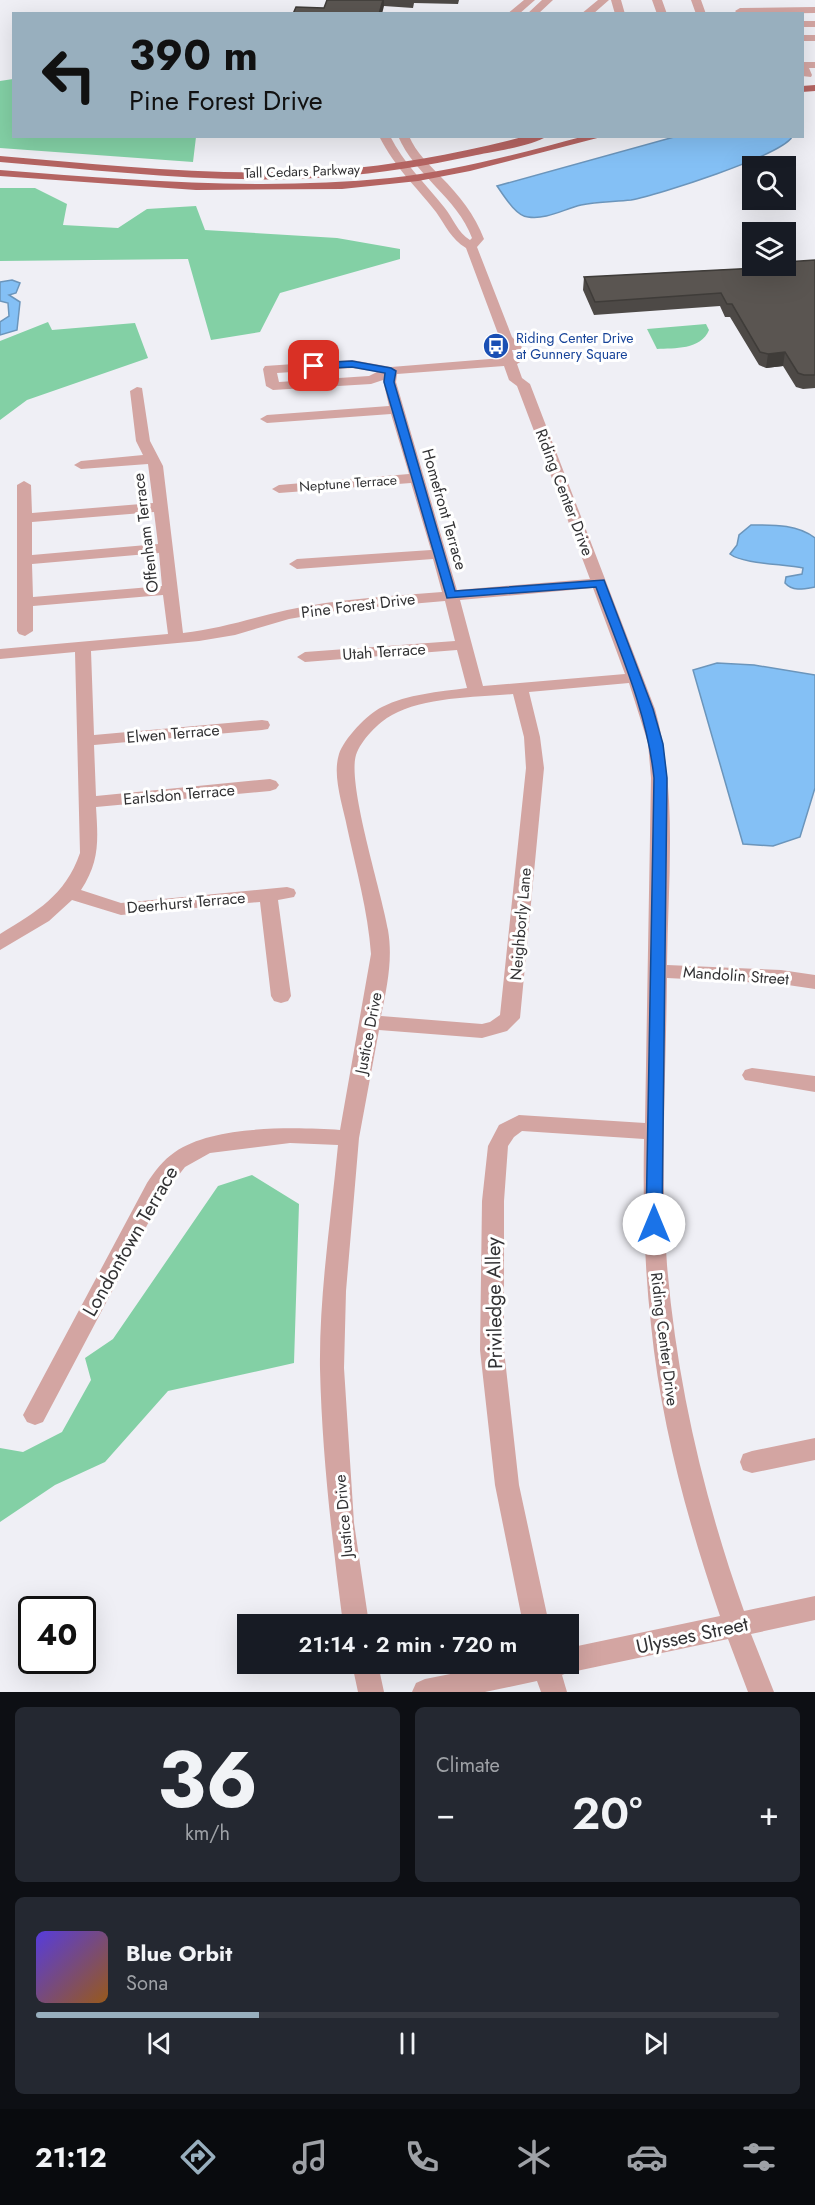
<!DOCTYPE html>
<html lang="en">
<head>
<meta charset="utf-8">
<style>
	:root { --surface:#171b24; --page:#242831; --text:#f1f3f6; --muted:#9ea1a6; --line:#363941; --accent:#98afbe }
	body { margin:0; font-family:Jost,sans-serif; background:var(--page); color:var(--text); height:100vh; display:flex; flex-direction:column; font-size:22px; white-space:nowrap }
	* { box-sizing:border-box; margin:0 }
	p { font-size:20px; color:var(--muted) }
	.icon { flex:none; width:33px; height:33px; fill:none; stroke:currentColor; stroke-width:2; stroke-linecap:round; stroke-linejoin:round }
	.map { position:relative; height:1692px; overflow:hidden }
	.drawer { display:flex; flex-direction:column; gap:15px; padding:15px; background:#0d0f14; flex:1 }
	.drawer>* { flex:none }
	.guide { position:absolute; left:12px; top:12px; width:792px; height:126px; border-radius:0px; box-shadow:0 6px 24px #0002; background:#98afbe; color:#111; overflow:hidden }
	.controls { position:absolute; left:742px; top:156px; display:grid; gap:12px }
	.controls a { display:grid; place-items:center; width:54px; height:54px; border-radius:0px; background:var(--surface); box-shadow:0 6px 24px #0002; font-size:30px }
	.speed { position:absolute; left:18px; top:1596px; display:flex; gap:12px; font-size:30px; font-weight:700; text-align:center }
	.speed>* { display:grid; place-content:center; width:78px; height:78px; border-radius:50%; background:var(--surface); box-shadow:0 6px 24px #0002; line-height:1 }
	.speed .limit { border:3px solid #111; border-radius:9px; background:#fff; color:#111 }
	.pin { position:absolute; display:grid; place-items:center; width:51px; height:51px; color:#fff; margin:-26px; border-radius:12px; box-shadow:0 3px 9px #0006 }
	.me { position:absolute; width:66px; margin:-33px; rotate:0deg; stroke-linejoin:round; filter:drop-shadow(0 0 4px #0008) }
	.turn { display:flex; align-items:center; gap:21px; height:126px; padding:0 18px; font-size:27px }
	.turn .icon { width:78px; height:78px; stroke-width:2.5 }
	.turn b { display:block; font-size:42px; line-height:51px }
	.big { font-size:45px; font-weight:600; line-height:1.1 }
	.drawer .widget { flex:1; display:flex; flex-direction:column; justify-content:center; gap:9px; min-width:0; padding:0 21px; border-radius:9px; background:var(--page) }
	.drawer .dial { align-items:center; gap:0 }
	.dial b { font-size:78px; line-height:1 }
	.song { display:flex; align-items:center; gap:18px }
	.cover { width:72px; height:72px; border-radius:9px; background:linear-gradient(135deg,hsl(250 70% 55%),hsl(30 70% 35%)) }
	.played { height:6px; border-radius:3px; background:linear-gradient(90deg,var(--accent) 30%,var(--line) 30%) }
	.keys { display:flex; justify-content:space-around; direction:ltr }
	.heat { display:flex; justify-content:space-between; align-items:center; font-size:33px; direction:ltr }
	.drawer .tiles { flex:1; display:grid; gap:15px; grid-template-columns:1fr 1fr }
	.widget:last-child { grid-column:span 2 }
	.trip { position:absolute; left:237px; top:1614px; width:342px; height:60px; border-radius:0px; background:var(--surface); box-shadow:0 6px 24px #0002; font-weight:600; line-height:60px; text-align:center }
	.menu { display:flex; height:96px; justify-content:space-around; align-items:center; background:#090b0e; color:var(--muted) }
	.menu .icon { width:42px; height:42px }
	.menu .selected { color:var(--accent) }
	.menu b { font-size:27px; color:var(--text) }
	.map>svg:first-child { display:block }
	.green { fill:#83d0a5 }
	.water { fill:#84c0f5; stroke:#6b95bb; stroke-width:1.5 }
	.lines { fill:none; stroke-linecap:round; stroke-linejoin:round }
	.minor { fill:#d3a5a2; fill-rule:evenodd }
	.major { fill:#b46462; fill-rule:evenodd }
	.wall { fill:#4d4946 }
	.shaded-wall { fill:#3f3c39 }
	.building { fill:#5a5551; stroke:#3f3c39; stroke-width:1.5 }
	.route { fill:#1a73e8; stroke:#114b97; stroke-width:1.5 }
	.labels { text-anchor:middle; stroke-width:6; stroke-linejoin:round; paint-order:stroke }
	.far-street-label { font-size:14px; fill:#323234; stroke:#fff }
	.far-transit-label { font-size:14px; fill:#164399; stroke:#fff; text-anchor:start }
	.street-label { font-size:16px; fill:#323234; stroke:#fff }
	.near-street-label { font-size:20px; fill:#323234; stroke:#fff }
</style>
</head>
<body>
<div class="map">
<svg width="815" height="1692" viewBox="0 0 815 1692">
	<rect width="100%" height="100%" fill="#efeff5"/>
	<path class="green" d="M 13,79 L 14,136 L 196,137 L 193,162 L 0,148 L 0,81 Z
		M 0,188 L 35,188 L 67,204 L 63,225 L 118,228 L 147,209 L 196,206 L 205,230 L 337,238 L 400,249 L 400,259 L 280,293 L 260,332 L 211,340 L 188,259 L 0,261 Z
		M 48,322 L 52,330 L 135,323 L 148,358 L 27,400 L 0,420 L 0,341 Z
		M 706,324 L 709,330 C 701,350 674,348 657,349 L 647,329 Z
		M 252,1175 L 299,1204 L 294,1363 L 168,1391 L 105,1462 L 55,1485 L 0,1522 L 0,1448 L 23,1452 L 62,1432 L 91,1380 L 85,1358 L 113,1339 L 218,1186 Z"/>
	<path class="water" d="M 674,137 L 792,137 C 780,156 658,195 631,200 C 615,202 598,201 581,205 C 564,209 546,220 528,217 C 516,216 504,196 497,186 Z
		M 12,280 L 20,283 L 16,293 L 9,295 L 20,302 L 17,330 L 0,335 L 0,322 L 9,316 L 8,303 L 0,301 L 0,282 Z
		M 751,525 C 773,525 797,524 815,538 L 815,587 C 804,589 793,592 785,583 L 786,577 L 802,574 L 803,568 C 785,564 742,564 730,554 L 737,545 L 739,535 Z
		M 717,663 L 754,665 L 815,675 L 815,788 L 800,837 L 773,846 L 743,844 L 693,670 Z"/>
	<g class="lines">
		<path class="minor" d="M 524,0 L 535,0 L 519,14 L 507,14 Z
			M 542,0 L 553,0 L 538,14 L 527,14 Z
			M 598,0 L 609,0 L 593,14 L 581,14 Z
			M 611,0 L 621,0 L 625,14 L 615,14 Z
			M 652,0 L 662,0 L 667,14 L 657,14 Z
			M 691,0 L 701,0 L 706,14 L 696,14 Z
			M 815,7 L 815,13 L 738,14 L 735,11 L 740,8 Z
			M 802,21 L 815,21 L 815,27 L 802,27 Z
			M 802,35 L 815,35 L 815,41 L 802,41 Z
			M 802,62 L 815,62 L 815,68 L 809,68 L 812,75 L 811,77 L 802,76 Z
			M 379,136 L 390,136 C 404,164 425,183 444,207 C 453,218 458,233 470,240 L 472,238 C 457,197 415,176 398,136 L 409,136 C 416,153 429,164 441,177 C 459,195 475,215 484,239 L 477,247 L 512,337 L 522,347 L 520,350 L 512,350 L 514,357 L 522,361 L 517,364 L 522,378 L 530,384 L 655,709 C 678,791 668,880 667,965 L 781,970 L 815,975 L 815,989 L 781,984 L 667,978 C 666,1073 660,1170 667,1265 C 677,1384 704,1499 744,1611 L 815,1596 L 815,1620 L 751,1634 L 774,1692 L 748,1692 L 728,1639 L 567,1673 L 562,1675 L 567,1692 L 541,1692 L 537,1681 L 485,1692 L 412,1692 L 416,1683 L 425,1679 L 501,1664 L 568,1664 L 568,1648 L 720,1616 C 688,1522 661,1425 651,1325 C 644,1263 643,1201 644,1139 L 522,1131 L 514,1137 L 508,1146 L 504,1201 L 504,1350 L 519,1485 L 549,1624 L 523,1624 L 495,1485 L 480,1350 L 482,1201 L 488,1146 L 499,1125 L 519,1115 L 645,1123 L 651,778 L 648,743 L 629,683 L 529,692 L 540,737 L 544,768 L 520,1018 L 507,1031 L 482,1038 L 379,1030 L 359,1138 L 346,1291 L 344,1368 L 354,1523 L 369,1624 L 343,1624 C 332,1539 322,1454 320,1369 C 319,1295 331,1219 338,1145 L 290,1143 L 210,1153 L 185,1167 L 163,1195 L 43,1422 L 35,1425 L 27,1422 L 23,1415 L 147,1183 C 155,1171 163,1160 175,1152 C 213,1125 295,1127 340,1130 L 371,954 C 368,911 356,869 347,827 C 343,806 332,776 339,754 C 344,739 367,714 382,707 C 408,694 438,692 467,688 L 457,650 L 305,662 L 297,657 L 305,652 L 455,641 L 445,601 L 341,610 L 289,619 L 235,635 L 199,641 L 91,651 L 94,735 L 262,720 L 268,721 L 270,725 L 268,729 L 262,730 L 94,745 L 96,796 L 270,779 L 276,781 L 279,785 L 276,789 L 270,791 L 96,807 C 98,840 100,861 81,890 L 121,903 L 287,887 L 294,889 L 296,893 L 294,897 L 278,900 L 291,996 L 288,1001 L 281,1003 L 274,1001 L 271,996 L 260,902 L 121,915 L 72,900 L 49,921 L 0,950 L 0,934 C 37,911 65,896 80,853 L 75,652 L 0,659 L 0,649 L 168,634 L 163,595 L 33,606 L 33,631 L 25,636 L 19,634 L 17,631 L 17,485 L 24,481 L 31,485 L 32,513 L 153,503 L 148,464 L 81,469 L 74,465 L 81,461 L 143,455 L 136,441 L 130,391 L 137,387 L 142,388 L 150,441 L 163,466 L 183,633 C 219,629 252,618 287,610 C 338,599 390,596 442,592 L 433,559 L 297,569 L 289,564 L 297,559 L 431,550 L 411,483 L 279,493 L 272,489 L 279,485 L 409,474 L 391,414 L 267,423 L 260,419 L 267,415 L 389,406 L 383,380 L 371,384 L 273,390 L 266,386 L 263,369 L 265,366 L 352,360 L 391,367 L 502,358 L 497,346 L 500,339 L 466,248 C 451,239 446,226 436,212 C 415,185 395,168 379,136 ZM 504,366 L 509,380 L 517,386 L 590,579 L 457,590 L 396,382 L 397,374 ZM 352,368 L 377,372 L 369,376 L 279,382 L 277,373 ZM 154,512 L 158,544 L 32,555 L 32,522 ZM 159,553 L 162,586 L 33,597 L 32,564 ZM 593,588 L 625,674 L 483,686 L 460,600 ZM 513,694 L 524,737 L 526,768 L 500,1015 L 490,1022 L 482,1024 L 381,1016 C 387,987 393,959 388,930 C 382,893 347,785 356,755 C 361,740 379,722 392,715 C 424,697 477,697 513,694 Z
			M 752,1068 L 815,1076 L 815,1092 L 745,1080 L 742,1075 L 745,1070 Z
			M 815,1438 L 815,1460 L 752,1473 L 743,1470 L 740,1462 L 743,1454 L 752,1451 Z
			M 352,1664 L 378,1664 L 384,1692 L 358,1692 Z"/>
		<path class="major" d="M 815,85 L 815,91 L 802,92 L 802,86 Z
			M 527,136 L 547,136 C 534,146 490,152 472,156 C 426,166 380,173 333,177 C 222,185 110,171 0,162 L 0,156 C 110,165 222,178 333,170 C 399,165 463,152 527,136 Z
			M 585,136 L 605,136 L 470,171 L 418,181 L 342,189 L 196,190 L 0,176 L 0,170 C 130,180 260,191 390,178 C 456,171 521,153 585,136 Z"/>
	</g>
	<path class="wall" d="M 327,0 L 459,0 L 458,4 L 414,3 L 413,8 L 384,6 Z
		M 815,260 L 815,388 L 803,389 L 796,387 L 783,366 L 766,368 L 759,365 L 730,317 L 725,317 L 720,306 L 594,315 L 583,290 L 584,277 L 755,268 L 756,266 L 786,266 Z"/>
	<path class="shaded-wall" d="M 383,0 L 384,0 L 384,6 L 382,14 L 379,14 Z
		M 785,352 L 783,366 L 766,368 L 768,354 Z"/>
	<path class="building" d="M 327,0 L 383,0 L 379,14 L 293,14 L 296,7 L 324,8 Z
		M 815,260 L 815,375 L 804,375 L 798,373 L 785,352 L 768,354 L 760,352 L 732,304 L 727,304 L 721,293 L 595,302 L 584,277 L 758,268 L 757,266 L 786,266 L 786,262 Z"/>
	<path class="route" d="M 352,361 L 391,368 L 396,371 L 394,382 L 455,591 L 604,580 L 653,709 L 663,744 L 667,778 L 662,1224 L 660,1228 L 654,1230 L 648,1228 L 646,1224 L 654,778 C 647,711 619,650 596,587 L 447,598 L 384,382 L 385,373 L 352,367 L 314,369 L 309,366 L 314,363 Z"/>
	<defs>
		<g id="bus-disc" transform="scale(1.35)"><circle r="9.5" fill="#1a4fb4" stroke="#fff"/><path d="M-5-6H5V4H4V6H2V4H-2V6H-4V4H-5ZM-3.5-4V0h7V-4ZM-3.5 1.2v1.5H-2V1.2ZM2 1.2v1.5H3.5V1.2Z" fill="#fff"/></g>
	</defs>
	<g fill-rule="evenodd">
		<use href="#bus-disc" x="496" y="346"/>
	</g>
	<g class="labels">
		<g class="far-street-label">
			<text transform="translate(302 171) rotate(-2)" y="5">Tall Cedars Parkway</text>
			<text transform="translate(348 483) rotate(-4)" y="5">Neptune Terrace</text>
		</g>
		<g class="far-transit-label">
			<text x="516" y="343">Riding Center Drive<tspan x="516" dy="16">at Gunnery Square</tspan></text>
		</g>
		<g class="street-label">
			<text transform="translate(565 492) rotate(69)" y="6">Riding Center Drive</text>
			<text transform="translate(445 509) rotate(74)" y="6">Homefront Terrace</text>
			<text transform="translate(145 533) rotate(-97)" y="6">Offenham Terrace</text>
			<text transform="translate(358 605) rotate(-7)" y="6">Pine Forest Drive</text>
			<text transform="translate(384 651) rotate(-4)" y="6">Utah Terrace</text>
			<text transform="translate(173 733) rotate(-5)" y="6">Elwen Terrace</text>
			<text transform="translate(179 794) rotate(-5)" y="6">Earlsdon Terrace</text>
			<text transform="translate(186 902) rotate(-5)" y="6">Deerhurst Terrace</text>
			<text transform="translate(520 924) rotate(-85)" y="6">Neighborly Lane</text>
			<text transform="translate(736 975) rotate(4)" y="6">Mandolin Street</text>
			<text transform="translate(368 1033) rotate(-79)" y="6">Justice Drive</text>
			<text transform="translate(665 1339) rotate(83)" y="6">Riding Center Drive</text>
			<text transform="translate(343 1516) rotate(-95)" y="6">Justice Drive</text>
		</g>
		<g class="near-street-label">
			<text transform="translate(130 1241) rotate(-60)" y="7">Londontown Terrace</text>
			<text transform="translate(494 1303) rotate(-91)" y="7">Priviledge Alley</text>
			<text transform="translate(692 1635) rotate(-12)" y="7">Ulysses Street</text>
		</g>
	</g>
</svg>
<div class="controls">
<a><svg class="icon" aria-label="search" viewBox="0 0 24 24"><circle cx="10" cy="10" r="6"/><path d="M15 15l6 6"/></svg></a>
<a><svg class="icon" aria-label="layers" viewBox="0 0 24 24"><path d="M12 4l9 5-9 5-9-5zM3 14l9 5 9-5"/></svg></a>
</div>
<div class="speed"><div class="limit">40</div></div>
<div class="pin" style="left:314px;top:366px;background:#d93025"><svg class="icon" aria-label="arrive" viewBox="0 0 24 24"><path d="M6 21V4h12l-3 4 3 4H6"/></svg></div>
<svg class="me" style="left:654px;top:1224px" viewBox="-20 -20 40 40"><circle r="19" fill="#fff"/><path d="M0-13L10 11 0 6-10 11z" fill="#1a73e8"/></svg>
<div class="trip">21:14 · 2 min · 720 m</div>
<div class="guide">
<div class="turn"><svg class="icon" aria-label="left" viewBox="0 0 24 24"><path d="M17 20v-9H6M10 6l-5 5 5 5"/></svg><div><b>390 m</b>Pine Forest Drive</div></div>
</div>
</div>
<section class="drawer">
<div class="tiles">
<div class="widget dial"><b>36</b><p>km/h</p></div>
<div class="widget"><p>Climate</p>
<div class="heat"><a>−</a><b class="big">20°</b><a>+</a></div>
</div>
<div class="widget">
<div class="song"><i class="cover"></i><div><b>Blue Orbit</b><p>Sona</p></div></div>
<div class="played"></div>
<div class="keys"><svg class="icon" aria-label="previous" viewBox="0 0 24 24"><path d="M18 5L8 12l10 7zM5 5v14"/></svg><svg class="icon" aria-label="pause" viewBox="0 0 24 24"><path d="M8 5v14M16 5v14"/></svg><svg class="icon" aria-label="next" viewBox="0 0 24 24"><path d="M6 5l10 7-10 7zM19 5v14"/></svg></div>
</div>
</div>
</section>
<nav class="menu">
<b>21:12</b>
<svg class="icon selected" aria-label="directions" viewBox="0 0 24 24"><path d="M12 3l9 9-9 9-9-9zM9 14v-3h6M13 9l2 2-2 2"/></svg>
<svg class="icon" aria-label="music" viewBox="0 0 24 24"><path d="M9 18V5l10-2v13"/><circle cx="6" cy="18" r="3"/><circle cx="16" cy="16" r="3"/></svg>
<svg class="icon" aria-label="phone" viewBox="0 0 24 24"><path d="M5 4h4l2 5-3 2q2 4 5 5l2-3 5 2v4C11 20 4 13 5 4z"/></svg>
<svg class="icon" aria-label="climate" viewBox="0 0 24 24"><path d="M12 3v18M4 7l16 10M4 17L20 7"/></svg>
<svg class="icon" aria-label="car" viewBox="0 0 24 24"><path d="M5 17H2v-5l4-1 3-4h7l3 4 3 1v5h-3M9 17h6M6 11h13"/><circle cx="7" cy="17" r="2"/><circle cx="17" cy="17" r="2"/></svg>
<svg class="icon" aria-label="filters" viewBox="0 0 24 24"><path d="M4 7h16M4 17h16"/><circle cx="9" cy="7" r="2"/><circle cx="15" cy="17" r="2"/></svg>
</nav>
</body>
</html>
